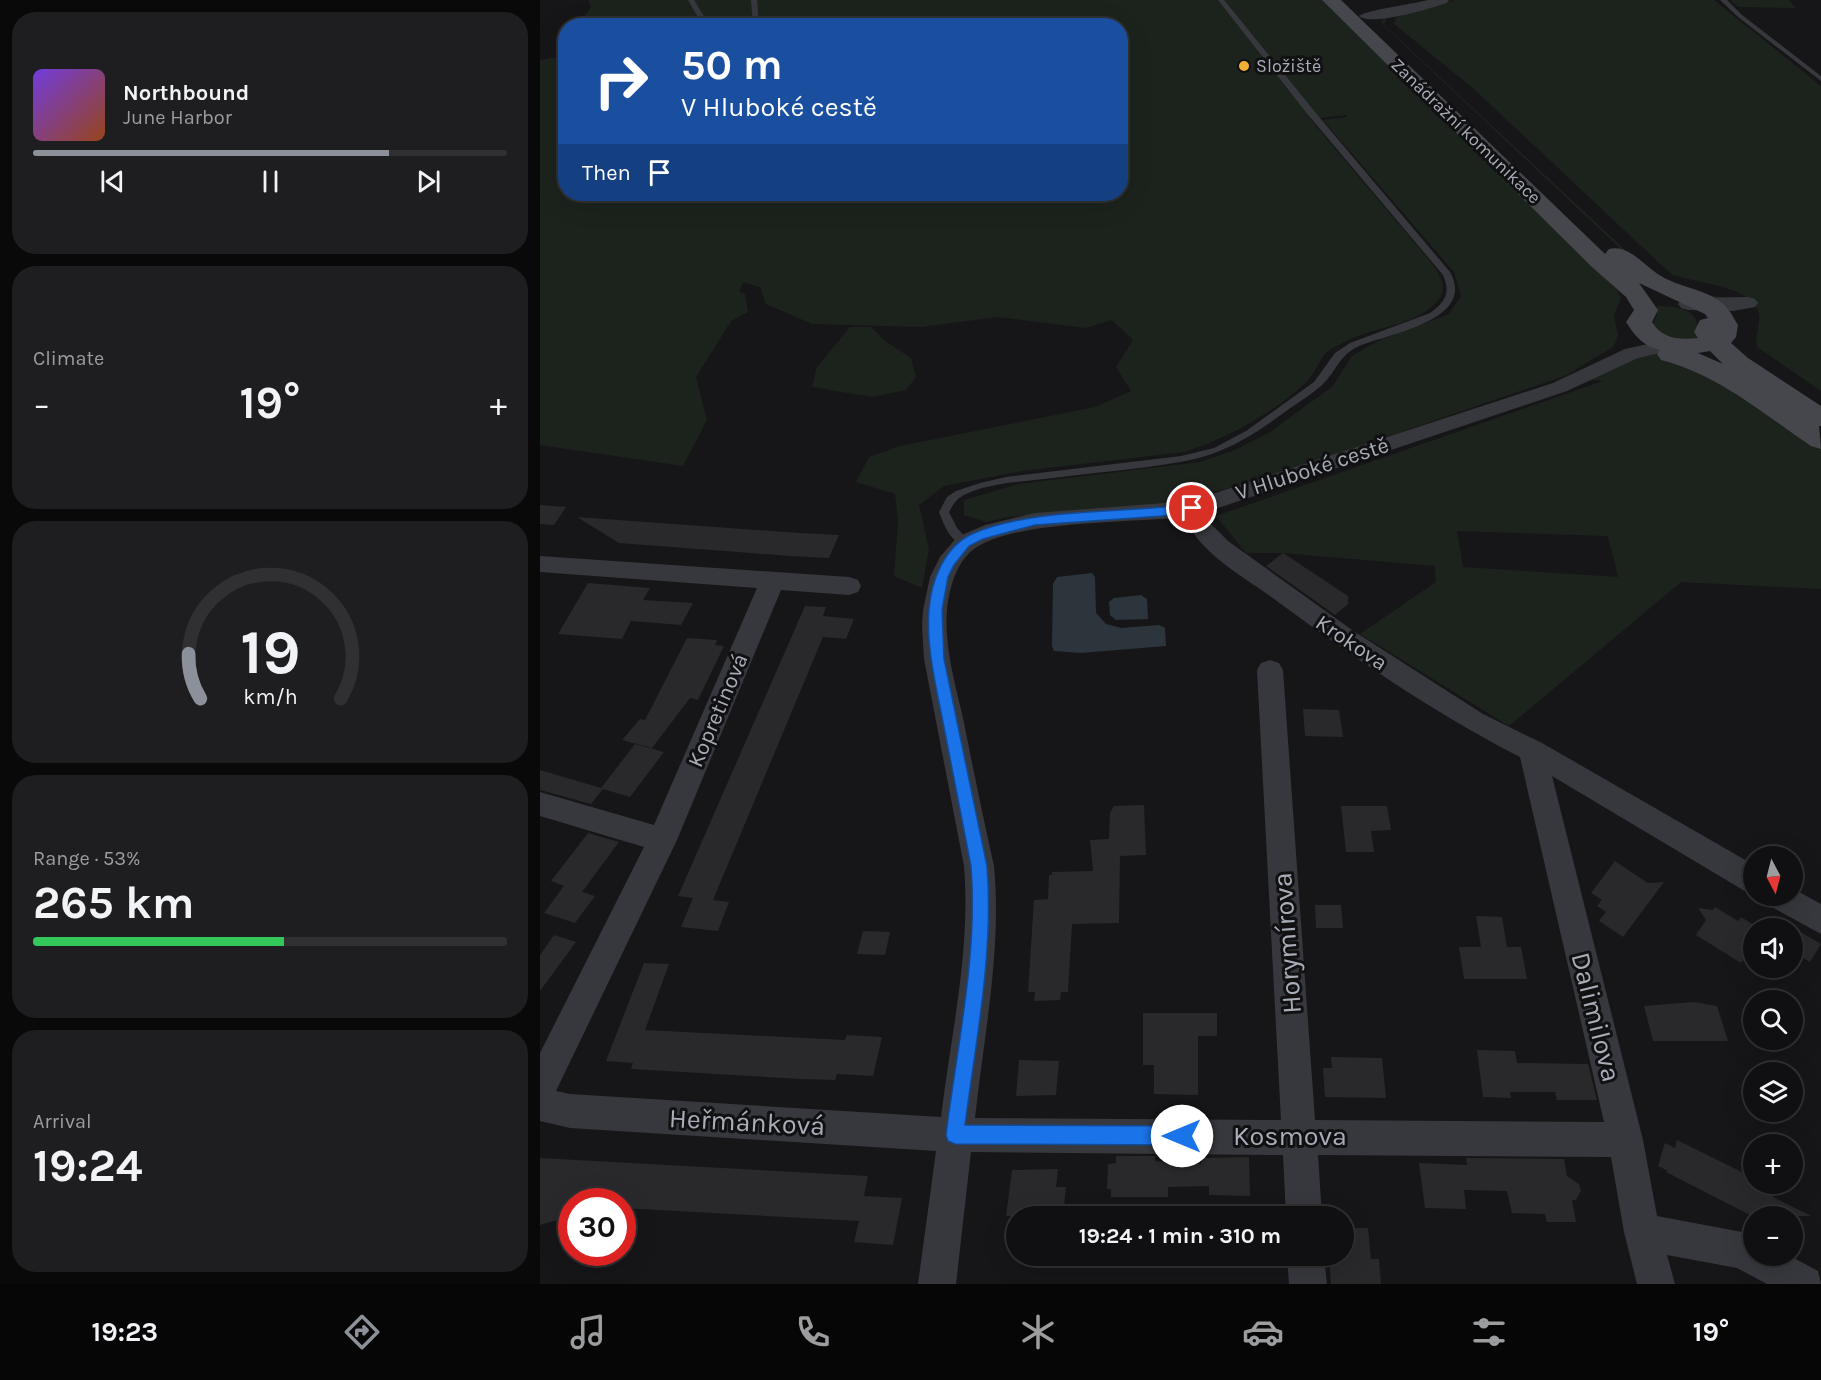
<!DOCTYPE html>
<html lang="en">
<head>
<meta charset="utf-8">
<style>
	:root { --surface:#101012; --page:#1e1e20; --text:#f1f3f6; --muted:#9c9d9f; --line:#303032; --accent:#8c9099 }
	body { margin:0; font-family:Karla,sans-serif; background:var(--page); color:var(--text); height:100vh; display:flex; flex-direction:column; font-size:22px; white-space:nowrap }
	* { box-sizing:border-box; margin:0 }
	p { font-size:20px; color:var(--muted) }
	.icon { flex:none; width:33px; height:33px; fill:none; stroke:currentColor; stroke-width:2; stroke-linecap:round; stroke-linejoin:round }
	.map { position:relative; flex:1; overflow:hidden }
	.details { display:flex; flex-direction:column; gap:12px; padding:12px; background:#09090a; width:540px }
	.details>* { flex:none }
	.banner { position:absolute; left:18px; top:18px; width:570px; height:183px; border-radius:24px; box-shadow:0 6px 24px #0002,0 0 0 2px var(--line); background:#1a4fa0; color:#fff; overflow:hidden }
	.needle { width:39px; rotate:173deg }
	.tools { position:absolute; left:1203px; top:846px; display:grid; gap:12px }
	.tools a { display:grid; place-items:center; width:60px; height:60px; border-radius:50%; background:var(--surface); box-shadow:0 6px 24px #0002,0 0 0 2px var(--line); font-size:30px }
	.speed { position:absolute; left:18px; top:1188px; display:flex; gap:12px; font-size:30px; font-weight:700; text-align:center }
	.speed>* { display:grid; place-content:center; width:78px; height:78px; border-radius:50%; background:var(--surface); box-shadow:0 6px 24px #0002,0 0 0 2px var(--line); line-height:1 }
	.speed .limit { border:9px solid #d22; background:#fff; color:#111 }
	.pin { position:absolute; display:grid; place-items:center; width:51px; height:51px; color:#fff; margin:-26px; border:3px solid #fff; border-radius:50%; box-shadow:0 2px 6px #0007 }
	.me { position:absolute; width:66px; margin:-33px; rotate:270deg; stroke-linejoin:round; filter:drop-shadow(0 0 4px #0008) }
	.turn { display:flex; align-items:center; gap:21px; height:126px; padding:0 24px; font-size:27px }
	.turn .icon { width:78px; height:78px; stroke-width:2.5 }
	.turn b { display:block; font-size:42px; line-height:51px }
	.then { display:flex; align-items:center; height:57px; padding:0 24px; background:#0003; gap:12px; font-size:22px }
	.big { font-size:45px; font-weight:700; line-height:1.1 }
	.details .card { flex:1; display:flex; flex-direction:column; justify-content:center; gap:9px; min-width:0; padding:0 21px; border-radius:24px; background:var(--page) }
	.details .dial { align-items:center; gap:0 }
	.dial svg { height:156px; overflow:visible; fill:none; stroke:var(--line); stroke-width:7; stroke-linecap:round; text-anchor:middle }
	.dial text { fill:var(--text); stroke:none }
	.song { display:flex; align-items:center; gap:18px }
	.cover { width:72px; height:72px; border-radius:9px; background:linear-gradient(135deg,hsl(260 70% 55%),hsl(20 70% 35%)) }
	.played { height:6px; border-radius:3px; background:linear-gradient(90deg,var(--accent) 75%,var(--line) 75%) }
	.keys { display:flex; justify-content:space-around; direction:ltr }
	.heat { display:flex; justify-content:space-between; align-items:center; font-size:33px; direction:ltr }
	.charge { height:9px; border-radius:4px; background:linear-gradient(90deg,#34c759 53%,var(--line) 0) }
	.trip { position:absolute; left:466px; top:1206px; width:348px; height:60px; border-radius:30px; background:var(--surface); box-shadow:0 6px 24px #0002,0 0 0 2px var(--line); font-weight:700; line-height:60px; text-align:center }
	.dock { display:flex; height:96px; justify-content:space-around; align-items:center; background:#060607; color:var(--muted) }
	.dock .icon { width:42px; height:42px }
	.dock .active { color:var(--accent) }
	.dock b { font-size:27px; color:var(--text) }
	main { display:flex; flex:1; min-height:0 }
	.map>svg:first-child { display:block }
	.green { fill:#1c231d; fill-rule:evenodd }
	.water { fill:#2c353c }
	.building { fill:#29292c }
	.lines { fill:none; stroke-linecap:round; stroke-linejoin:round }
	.lane { fill:#37383d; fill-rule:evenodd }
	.street { fill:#37383d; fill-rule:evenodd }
	.secondary { fill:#45474d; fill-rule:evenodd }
	.route { fill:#1a73e8; stroke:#114b97; stroke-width:1.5 }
	.poi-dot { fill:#f2b134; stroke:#111113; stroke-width:2 }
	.labels { text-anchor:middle; stroke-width:6; stroke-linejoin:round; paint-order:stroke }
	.far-poi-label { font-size:18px; fill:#a8adb8; stroke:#111113; text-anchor:start }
	.far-street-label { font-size:18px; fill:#a8adb8; stroke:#111113 }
	.street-label { font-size:22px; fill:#a8adb8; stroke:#111113 }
	.near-street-label { font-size:27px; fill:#a8adb8; stroke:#111113 }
</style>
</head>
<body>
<main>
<section class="details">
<div class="card">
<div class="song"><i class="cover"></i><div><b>Northbound</b><p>June Harbor</p></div></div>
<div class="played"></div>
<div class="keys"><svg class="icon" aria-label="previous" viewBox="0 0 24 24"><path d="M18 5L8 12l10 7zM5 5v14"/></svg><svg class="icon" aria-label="pause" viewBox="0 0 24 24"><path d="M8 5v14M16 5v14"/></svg><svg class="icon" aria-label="next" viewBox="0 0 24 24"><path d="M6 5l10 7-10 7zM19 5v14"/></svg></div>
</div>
<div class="card"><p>Climate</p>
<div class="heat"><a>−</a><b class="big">19°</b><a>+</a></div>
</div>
<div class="card dial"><svg viewBox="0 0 100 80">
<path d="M14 69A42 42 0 1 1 86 69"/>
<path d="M14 69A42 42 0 0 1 8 46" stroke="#8c9099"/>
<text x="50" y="56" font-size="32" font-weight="700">19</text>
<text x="50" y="72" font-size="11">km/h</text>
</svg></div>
<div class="card"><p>Range · 53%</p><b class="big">265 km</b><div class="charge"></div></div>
<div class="card"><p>Arrival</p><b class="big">19:24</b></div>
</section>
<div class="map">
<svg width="1281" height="1284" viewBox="0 0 1281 1284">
	<rect width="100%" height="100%" fill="#161618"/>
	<path class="green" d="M 48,0 L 782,0 L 1077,290 L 1081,298 L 1074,315 L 1078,336 L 1074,346 L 1027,375 L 721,480 L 628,504 L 469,517 L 446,522 L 424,515 L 424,500 L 479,484 L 660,462 L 695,450 L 730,432 L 793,386 L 812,356 L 838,341 L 909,314 L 921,296 L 914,272 L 783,120 L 807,117 L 807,115 L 770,119 L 894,266 C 900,276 908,288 899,299 C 880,324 840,326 813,338 C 805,342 795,346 788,351 C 780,357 776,374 764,384 C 730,415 689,437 645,452 L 482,471 L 404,486 L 379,505 L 389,549 L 382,588 L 354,576 L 358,521 L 355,494 L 316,482 L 329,457 L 360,446 L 555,407 L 591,391 L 576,367 L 593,340 L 572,320 L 546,328 L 457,317 L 381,327 L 272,324 L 226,304 L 220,287 L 203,282 L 199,292 L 205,294 L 208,312 L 191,321 L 156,377 L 167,420 L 143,466 L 0,445 L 0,60 L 17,57 L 25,44 L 26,194 L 580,194 L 580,26 L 38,25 L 51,7 Z
		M 914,0 L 1174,0 L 1281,86 L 1281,391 L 1217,347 C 1214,335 1221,325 1219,314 C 1214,285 1152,283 1131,274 L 935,90 L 854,24 L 856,17 Z
		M 1190,0 L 1249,0 L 1256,8 L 1198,7 Z
		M 847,17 L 844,25 L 1112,275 L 1126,283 L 1143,289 L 1184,298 C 1153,298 1125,287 1101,268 L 843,25 L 841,20 Z
		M 1117,306 C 1129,306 1147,307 1155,318 C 1158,324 1158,332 1161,338 C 1142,342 1126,338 1113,325 L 1117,315 Z
		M 310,327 L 331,327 L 345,341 L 371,358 L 376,377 L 366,390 L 332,397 L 272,387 L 277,367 Z
		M 1109,353 L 1140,359 L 1222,410 L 1281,450 L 1281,589 L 1141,582 L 969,726 L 820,634 L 896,582 L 895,566 L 743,553 L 706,553 L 676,516 L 1063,381 L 1045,379 ZM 917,531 L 1068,536 L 1078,577 L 923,567 Z"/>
	<path class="water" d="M 552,573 L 555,577 L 556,613 L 566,624 L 581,628 L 619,625 L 625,628 L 626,646 L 541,653 L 514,651 L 512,646 L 513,584 L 517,577 Z
		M 601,595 L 607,599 L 608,619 L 576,620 L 570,615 L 569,602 L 574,598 Z"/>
	<path class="building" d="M 0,505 L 26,507 L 14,525 L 0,524 Z
		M 37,517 L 260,533 L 299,535 L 289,558 L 250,556 L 79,543 Z
		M 743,553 L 808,596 L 808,604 L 795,615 L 726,566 Z
		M 48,583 L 110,588 L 103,600 L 153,603 L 141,625 L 91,621 L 82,639 L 18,634 Z
		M 265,606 L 286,607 L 283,616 L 314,619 L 306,639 L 283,637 L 173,900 L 189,902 L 178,931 L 141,927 L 153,898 L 138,896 Z
		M 147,638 L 177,640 L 175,645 L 184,646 L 158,700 L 150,698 L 112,748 L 82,740 L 100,719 L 105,720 Z
		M 763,709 L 799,710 L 803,737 L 765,736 Z
		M 95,744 L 124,752 L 90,797 L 63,789 L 51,804 L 0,790 L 0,770 L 61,788 Z
		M 604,805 L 606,855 L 580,856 L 579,923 L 532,924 L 528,992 L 521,992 L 520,1000 L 494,1001 L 495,992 L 488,992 L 494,900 L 508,899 L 509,875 L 512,875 L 512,872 L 553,871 L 550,840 L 569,839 L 570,813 L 574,806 Z
		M 801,806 L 847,806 L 851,830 L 831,831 L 834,852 L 806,852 Z
		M 48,833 L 79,842 L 42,892 L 55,896 L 35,923 L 4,913 L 24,886 L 11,881 Z
		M 1075,861 L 1108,883 L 1124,882 L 1083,937 L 1059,921 L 1066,912 L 1057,906 L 1062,900 L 1051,893 Z
		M 775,905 L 801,905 L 803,928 L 776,928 Z
		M 1175,907 L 1198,921 L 1201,917 L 1214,925 L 1214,962 L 1205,957 L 1201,963 L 1156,935 L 1166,920 L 1158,908 L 1173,910 Z
		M 936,916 L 962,917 L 967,947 L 981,947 L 987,979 L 924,979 L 919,947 L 941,947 Z
		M 1252,927 L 1281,944 L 1270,962 L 1252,951 Z
		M 323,931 L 350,932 L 345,955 L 317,954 Z
		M 14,935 L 36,942 L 0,991 L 0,955 Z
		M 104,963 L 129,964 L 105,1030 L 305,1040 L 307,1035 L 342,1037 L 333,1076 L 297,1074 L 295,1080 L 261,1079 L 91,1069 L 93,1063 L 66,1061 Z
		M 1154,1002 L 1177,1006 L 1188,1041 L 1113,1041 L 1104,1006 Z
		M 603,1013 L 677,1013 L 677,1036 L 658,1036 L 658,1095 L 614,1094 L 614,1065 L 603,1065 Z
		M 937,1050 L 975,1051 L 977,1063 L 1048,1064 L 1057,1100 L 1017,1100 L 1015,1092 L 970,1092 L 971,1098 L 943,1097 Z
		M 791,1057 L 842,1058 L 846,1098 L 785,1097 L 783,1068 L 792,1068 Z
		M 479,1060 L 519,1061 L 516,1095 L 476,1096 Z
		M 1137,1140 L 1214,1178 L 1214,1184 L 1224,1184 L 1235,1189 L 1233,1197 L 1271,1216 L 1212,1216 L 1126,1172 L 1128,1171 L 1118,1166 L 1125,1143 L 1135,1148 Z
		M 576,1156 L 615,1156 L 615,1161 L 661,1164 L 662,1158 L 709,1157 L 710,1196 L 669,1195 L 669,1186 L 628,1187 L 628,1197 L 571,1197 L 571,1189 L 567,1189 L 568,1164 L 576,1163 Z
		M 0,1158 L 328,1176 L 324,1196 L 362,1198 L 353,1245 L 314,1242 L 319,1221 L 82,1208 L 82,1202 L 32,1202 L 32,1204 L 26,1204 L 21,1219 L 0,1225 Z
		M 926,1158 L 1024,1159 L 1027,1176 L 1039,1184 L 1041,1191 L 1036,1200 L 1032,1200 L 1036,1222 L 1007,1222 L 1005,1214 L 972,1213 L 967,1191 L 924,1190 L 926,1209 L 885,1208 L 879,1163 L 927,1165 Z
		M 518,1169 L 516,1187 L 526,1187 L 523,1216 L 466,1216 L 472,1170 Z
		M 804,1228 L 828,1228 L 831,1259 L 839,1259 L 841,1284 L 791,1284 L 789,1256 L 804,1256 Z"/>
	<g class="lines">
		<path class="lane" d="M 148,0 L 154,0 L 170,26 L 163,26 Z
			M 211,0 L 217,0 L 219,26 L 213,26 Z
			M 678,0 L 684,0 L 775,112 L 910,272 C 937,320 849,334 819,346 C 798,356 797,371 782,385 C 772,394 760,401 749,409 C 714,435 684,455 640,462 C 595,470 549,473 504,479 C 478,482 448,483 424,495 C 416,499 413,505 409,512 L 417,528 L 431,543 L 425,547 C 410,541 404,525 399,512 L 407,497 L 416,491 L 440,483 L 466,477 L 641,456 L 674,448 L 706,431 L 774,382 L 795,353 L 810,343 L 890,313 C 905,302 911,293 903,275 L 769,116 Z
			M 1180,0 L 1187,0 L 1202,15 L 1281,76 L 1281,81 L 1198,17 Z"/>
		<path class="street" d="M 888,0 L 909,0 L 907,3 C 891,8 831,27 819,16 C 826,10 874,4 888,0 Z
			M 1208,297 L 1215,299 L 1218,303 L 1215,307 L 1193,311 L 1148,310 L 1141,308 L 1138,304 L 1141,300 L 1148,298 Z
			M 1131,339 L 1138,341 L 1141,345 L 1138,349 L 1098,358 L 1027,391 L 666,512 L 670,523 L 688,541 L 812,630 L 943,714 L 1002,743 L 1214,865 L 1214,894 L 1203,890 L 1012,776 L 1103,1140 L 1117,1216 L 1202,1232 L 1214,1236 L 1214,1256 L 1250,1256 L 1278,1271 L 1281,1284 L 1227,1284 L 1197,1268 L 1127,1255 L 1135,1284 L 1097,1284 L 1084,1232 L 1071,1157 L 778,1155 L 782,1216 L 746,1216 L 743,1155 L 431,1152 L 416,1284 L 378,1284 L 396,1151 L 30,1128 L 0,1121 L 0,1053 L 104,847 L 0,816 L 0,792 L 114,825 L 217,588 L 0,572 L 0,556 L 309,577 L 318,580 L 321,586 L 318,592 L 309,595 L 241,590 L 137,840 L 16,1091 L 30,1094 L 401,1117 C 411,1034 431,949 424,866 L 384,659 L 382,627 L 383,610 L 390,577 L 400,557 L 417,537 L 445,525 L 495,513 L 651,501 L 1013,383 L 1085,349 ZM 645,517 C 658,552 701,575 730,596 C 810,655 892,712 980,757 L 1064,1122 L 775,1120 L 743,670 L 739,663 L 730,660 L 721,663 L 717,670 L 741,1120 L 435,1118 C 444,1035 462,949 454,866 C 443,817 433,768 423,718 C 415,683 404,646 407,610 C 409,589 416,562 434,549 C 474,520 593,523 645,517 Z
			M 1252,888 L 1281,904 L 1281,934 L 1228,905 L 1224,896 L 1252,896 Z
			M 747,1256 L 784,1256 L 787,1284 L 749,1284 Z"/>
		<path class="secondary" d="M 782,0 L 801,0 L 1065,254 L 1069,249 C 1089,244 1104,266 1121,276 C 1139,287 1164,289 1181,302 C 1189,308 1193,317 1198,325 L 1196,337 L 1191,343 L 1208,358 L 1281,406 L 1281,426 L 1279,426 L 1281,449 L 1271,446 C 1222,413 1179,375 1121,360 L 1117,354 L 1120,350 C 1103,346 1095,336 1086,322 L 1094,310 L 1086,297 L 1052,267 ZM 1099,283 L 1165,314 L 1168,318 L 1160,320 L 1154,332 L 1158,338 C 1140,340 1122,339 1112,322 L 1118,310 ZM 1170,351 L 1183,364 L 1158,353 Z"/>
	</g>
	<path class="route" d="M 652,504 L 659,508 L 657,511 L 622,516 L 495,525 L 443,539 L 429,546 L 414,565 L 408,577 L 402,610 L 404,659 L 447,866 C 454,952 436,1040 425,1125 L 642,1126 L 649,1129 L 651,1136 L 649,1142 L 642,1145 L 415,1144 L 408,1141 L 406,1135 C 417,1046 438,955 431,866 C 422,818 412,770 403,722 C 396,686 386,647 389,610 C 391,581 404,547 432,534 C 494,507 584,514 652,504 Z"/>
	<circle class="poi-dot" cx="704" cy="66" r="6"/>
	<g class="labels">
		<g class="far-poi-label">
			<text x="716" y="72">Složiště</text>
		</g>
		<g class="far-street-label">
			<text transform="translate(926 131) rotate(44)" y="6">Zanádražní komunikace</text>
		</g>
		<g class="street-label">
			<text transform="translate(772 468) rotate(-18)" y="8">V Hluboké cestě</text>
			<text transform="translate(812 642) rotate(34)" y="8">Krokova</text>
			<text transform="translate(177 710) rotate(-67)" y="8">Kopretinová</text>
		</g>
		<g class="near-street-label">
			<text transform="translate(747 943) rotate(-94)" y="9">Horymírova</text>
			<text transform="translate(1056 1017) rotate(76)" y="9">Dalimilova</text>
			<text transform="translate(207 1122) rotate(3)" y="9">Heřmánková</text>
			<text x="750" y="1145">Kosmova</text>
		</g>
	</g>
</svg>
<div class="tools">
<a><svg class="needle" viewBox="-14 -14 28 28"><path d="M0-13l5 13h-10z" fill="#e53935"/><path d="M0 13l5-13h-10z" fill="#9c9d9f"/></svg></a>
<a><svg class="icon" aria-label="sound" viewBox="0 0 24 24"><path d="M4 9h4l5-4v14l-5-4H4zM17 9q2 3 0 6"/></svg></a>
<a><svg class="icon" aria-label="search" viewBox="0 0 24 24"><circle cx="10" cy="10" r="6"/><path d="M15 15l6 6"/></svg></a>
<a><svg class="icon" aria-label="layers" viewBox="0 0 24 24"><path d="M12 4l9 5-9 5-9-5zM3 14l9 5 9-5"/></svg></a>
<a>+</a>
<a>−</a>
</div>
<div class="speed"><div class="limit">30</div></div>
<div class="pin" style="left:652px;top:508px;background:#d93025"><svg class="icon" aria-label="arrive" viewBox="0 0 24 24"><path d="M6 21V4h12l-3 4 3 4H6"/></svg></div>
<svg class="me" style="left:642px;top:1136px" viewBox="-20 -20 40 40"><circle r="19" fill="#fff"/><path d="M0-13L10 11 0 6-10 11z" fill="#1a73e8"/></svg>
<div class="trip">19:24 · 1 min · 310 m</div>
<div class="banner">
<div class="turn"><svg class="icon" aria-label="right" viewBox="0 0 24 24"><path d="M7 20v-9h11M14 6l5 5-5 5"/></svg><div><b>50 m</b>V Hluboké cestě</div></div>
<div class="then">Then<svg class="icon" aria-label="arrive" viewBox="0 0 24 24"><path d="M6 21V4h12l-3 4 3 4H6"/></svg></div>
</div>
</div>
</main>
<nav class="dock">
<b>19:23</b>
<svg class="icon active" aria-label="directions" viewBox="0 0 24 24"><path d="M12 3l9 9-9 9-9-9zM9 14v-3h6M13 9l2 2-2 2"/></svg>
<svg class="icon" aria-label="music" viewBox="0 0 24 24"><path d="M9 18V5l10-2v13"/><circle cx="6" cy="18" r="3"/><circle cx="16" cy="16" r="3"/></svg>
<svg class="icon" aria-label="phone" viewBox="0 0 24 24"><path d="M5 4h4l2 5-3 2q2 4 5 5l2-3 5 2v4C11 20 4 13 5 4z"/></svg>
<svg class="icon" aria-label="climate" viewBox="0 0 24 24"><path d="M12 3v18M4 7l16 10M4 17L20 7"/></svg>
<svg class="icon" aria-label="car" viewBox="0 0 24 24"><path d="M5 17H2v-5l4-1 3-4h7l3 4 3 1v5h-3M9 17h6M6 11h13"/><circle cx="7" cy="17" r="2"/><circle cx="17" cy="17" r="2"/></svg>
<svg class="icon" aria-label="filters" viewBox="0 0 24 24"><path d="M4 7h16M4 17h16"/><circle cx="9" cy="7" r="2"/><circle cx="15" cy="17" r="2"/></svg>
<b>19°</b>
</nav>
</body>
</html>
